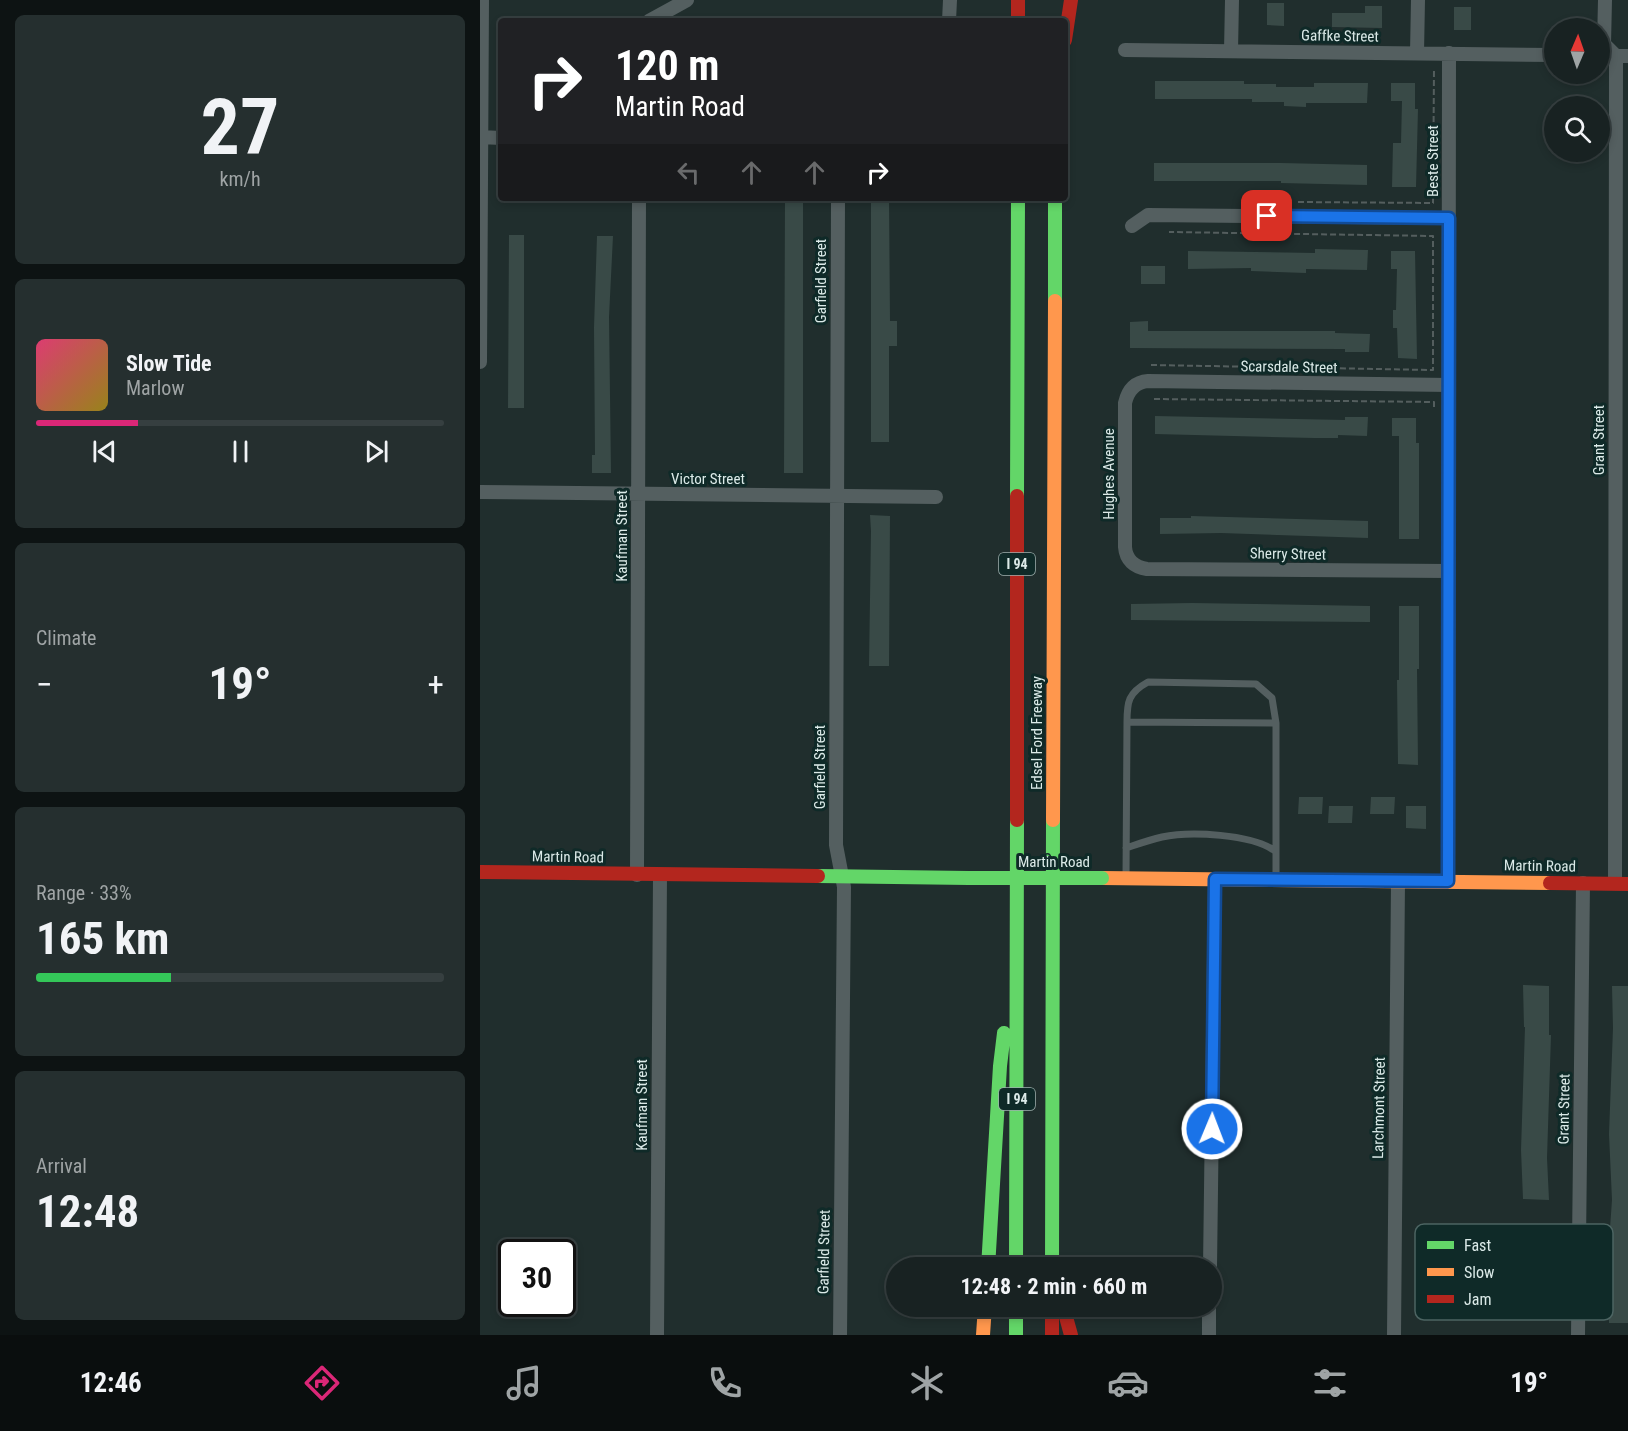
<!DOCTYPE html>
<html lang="en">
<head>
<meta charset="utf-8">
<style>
	:root { --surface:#182222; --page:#252f2f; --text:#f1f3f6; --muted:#9fa4a5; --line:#363f40; --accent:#db2777 }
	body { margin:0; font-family:"Roboto Condensed",sans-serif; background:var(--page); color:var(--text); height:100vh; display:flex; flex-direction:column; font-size:22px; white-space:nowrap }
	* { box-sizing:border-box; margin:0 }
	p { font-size:20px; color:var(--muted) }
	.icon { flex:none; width:33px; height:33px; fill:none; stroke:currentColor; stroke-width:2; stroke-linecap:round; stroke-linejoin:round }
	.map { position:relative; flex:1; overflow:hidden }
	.panel { display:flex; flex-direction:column; gap:15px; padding:15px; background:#0d1313; width:480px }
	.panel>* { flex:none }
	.top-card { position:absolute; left:18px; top:18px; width:570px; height:183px; border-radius:6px; box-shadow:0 3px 9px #0003,0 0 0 2px var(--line); background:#202124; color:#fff; overflow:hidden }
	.needle { width:39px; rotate:2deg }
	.fabs { position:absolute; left:1064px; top:18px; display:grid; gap:12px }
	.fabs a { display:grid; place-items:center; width:66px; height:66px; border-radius:50%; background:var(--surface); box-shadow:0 3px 9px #0003,0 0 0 2px var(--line); font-size:30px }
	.speed { position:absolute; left:18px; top:1239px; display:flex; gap:12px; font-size:30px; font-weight:700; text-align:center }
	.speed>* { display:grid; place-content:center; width:78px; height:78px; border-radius:50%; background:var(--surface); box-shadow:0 3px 9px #0003,0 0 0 2px var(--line); line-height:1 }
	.speed .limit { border:3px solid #111; border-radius:9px; background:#fff; color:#111 }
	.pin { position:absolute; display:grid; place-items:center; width:51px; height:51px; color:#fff; margin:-26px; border-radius:12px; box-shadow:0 3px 9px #0006 }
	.me { position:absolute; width:66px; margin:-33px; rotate:1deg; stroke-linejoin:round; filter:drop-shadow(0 0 4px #0008) }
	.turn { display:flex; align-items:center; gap:21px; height:126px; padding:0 18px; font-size:27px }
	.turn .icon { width:78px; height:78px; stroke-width:2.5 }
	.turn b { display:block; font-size:42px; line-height:51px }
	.lanes { display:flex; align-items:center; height:57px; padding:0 18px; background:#0003; justify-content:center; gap:30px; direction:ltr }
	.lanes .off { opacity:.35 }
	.big { font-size:45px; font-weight:700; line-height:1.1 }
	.panel .card { flex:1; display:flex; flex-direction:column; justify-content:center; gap:9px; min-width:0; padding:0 21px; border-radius:9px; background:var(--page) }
	.panel .dial { align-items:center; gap:0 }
	.dial b { font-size:78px; line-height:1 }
	.song { display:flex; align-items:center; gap:18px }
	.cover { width:72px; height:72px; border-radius:9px; background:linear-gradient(135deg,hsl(340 70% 55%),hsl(50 70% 35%)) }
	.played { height:6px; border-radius:3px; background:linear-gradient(90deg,var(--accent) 25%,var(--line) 25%) }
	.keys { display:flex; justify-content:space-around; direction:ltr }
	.heat { display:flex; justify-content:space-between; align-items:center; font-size:33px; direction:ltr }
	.charge { height:9px; border-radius:4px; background:linear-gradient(90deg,#34c759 33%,var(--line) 0) }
	.trip { position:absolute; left:406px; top:1257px; width:336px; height:60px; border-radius:30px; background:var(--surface); box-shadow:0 3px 9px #0003,0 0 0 2px var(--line); font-weight:700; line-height:60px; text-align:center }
	.tab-bar { display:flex; height:96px; justify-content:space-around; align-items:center; background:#0a0e0e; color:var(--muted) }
	.tab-bar .icon { width:42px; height:42px }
	.tab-bar .active { color:var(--accent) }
	.tab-bar b { font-size:27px; color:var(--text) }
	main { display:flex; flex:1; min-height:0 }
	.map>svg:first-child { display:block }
	.building { fill:#394a47 }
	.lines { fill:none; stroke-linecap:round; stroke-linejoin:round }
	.path { stroke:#545e5e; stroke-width:2; stroke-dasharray:6 3; stroke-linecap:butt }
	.lane { stroke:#545f60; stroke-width:7 }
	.street { stroke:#545f60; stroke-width:14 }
	.fast { stroke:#63d668; stroke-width:14 }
	.slow { stroke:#ff974d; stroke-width:14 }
	.jam { stroke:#b3261e; stroke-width:14 }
	.fast-bridge { stroke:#63d668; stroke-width:14 }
	.route-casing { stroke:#114b97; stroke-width:15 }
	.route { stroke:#1a73e8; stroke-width:10 }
	.labels { text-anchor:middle; stroke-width:6; stroke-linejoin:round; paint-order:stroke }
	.shield { fill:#0f2a28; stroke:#9eb0ae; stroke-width:1.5 }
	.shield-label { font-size:14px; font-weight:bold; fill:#dbeae8 }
	.street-label { font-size:15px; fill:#dbeae8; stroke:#0f2a28 }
	.key { fill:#0f2a28; stroke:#4c6462; stroke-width:1.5 }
	.key-label { font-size:16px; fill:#dbeae8 }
</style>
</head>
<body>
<main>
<section class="panel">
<div class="card dial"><b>27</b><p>km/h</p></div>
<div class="card">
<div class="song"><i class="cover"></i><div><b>Slow Tide</b><p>Marlow</p></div></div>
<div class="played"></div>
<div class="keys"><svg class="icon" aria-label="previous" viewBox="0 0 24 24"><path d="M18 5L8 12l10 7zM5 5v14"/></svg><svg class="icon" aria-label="pause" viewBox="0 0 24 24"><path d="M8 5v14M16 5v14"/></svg><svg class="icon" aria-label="next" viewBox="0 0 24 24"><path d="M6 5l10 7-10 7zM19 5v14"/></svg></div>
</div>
<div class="card"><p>Climate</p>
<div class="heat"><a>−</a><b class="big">19°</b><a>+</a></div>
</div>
<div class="card"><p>Range · 33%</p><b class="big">165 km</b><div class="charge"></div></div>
<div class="card"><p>Arrival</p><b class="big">12:48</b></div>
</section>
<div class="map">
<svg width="1148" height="1335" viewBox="0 0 1148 1335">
	<rect width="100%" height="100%" fill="#202e2d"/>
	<path class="building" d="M 787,3 L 804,3 L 804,26 L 787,25 Z
		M 885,6 L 902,6 L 902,28 L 852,27 L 852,13 L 885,13 Z
		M 974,7 L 991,7 L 991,30 L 974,30 Z
		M 675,81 L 764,81 L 764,84 L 796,84 L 796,87 L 834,87 L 834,83 L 888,83 L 887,103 L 826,103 L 826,107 L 804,106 L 804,102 L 772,102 L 772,99 L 675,99 Z
		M 911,83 L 935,83 L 935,109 L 938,109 L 936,187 L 912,187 L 913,143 L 921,143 L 922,101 L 911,101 Z
		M 674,163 L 801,163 L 887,165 L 887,185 L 801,183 L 801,181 L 674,181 Z
		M 305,198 L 323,198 L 323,473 L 304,473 Z
		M 391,198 L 409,198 L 410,321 L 417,321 L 417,346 L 409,346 L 409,442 L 391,442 Z
		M 29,235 L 44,235 L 44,408 L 28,408 Z
		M 117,236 L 133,236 L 129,317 L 131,473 L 112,473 L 112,455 L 115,455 L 114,328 Z
		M 835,249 L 888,250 L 887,270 L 826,269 L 826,273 L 771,271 L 771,268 L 708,269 L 708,251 L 835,253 Z
		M 911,251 L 935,251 L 937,359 L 918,358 L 917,328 L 913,328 L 913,310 L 916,310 L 917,269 L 911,269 Z
		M 661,266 L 685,266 L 685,284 L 661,284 Z
		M 668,321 L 668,331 L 855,331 L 855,333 L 890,334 L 889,352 L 865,352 L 865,349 L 650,348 L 650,322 Z
		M 675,416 L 865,420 L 865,417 L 888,417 L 887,436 L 858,435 L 858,438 L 834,438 L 675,434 Z
		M 912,418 L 936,418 L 936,443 L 939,443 L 939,539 L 919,539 L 919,436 L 912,436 Z
		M 390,515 L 410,516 L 409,666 L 389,666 L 391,531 Z
		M 711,516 L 888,521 L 888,538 L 741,533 L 680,534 L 680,518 L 711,518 Z
		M 712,603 L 890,606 L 890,622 L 651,620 L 651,604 Z
		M 919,606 L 939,606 L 939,669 L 937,669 L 938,765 L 918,764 L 917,680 L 919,680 Z
		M 819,797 L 843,797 L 842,814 L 818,814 Z
		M 891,797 L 915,797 L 914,814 L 890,814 Z
		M 849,806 L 873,806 L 872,823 L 848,823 Z
		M 926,806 L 946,806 L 946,829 L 926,828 Z
		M 1043,985 L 1069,986 L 1069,1035 L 1071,1035 L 1067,1158 L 1069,1200 L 1043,1199 L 1041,1150 L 1045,1027 L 1044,1027 Z
		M 1132,986 L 1148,986 L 1148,1323 L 1129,1323 L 1128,1257 L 1132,1200 L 1129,1134 L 1133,1028 Z"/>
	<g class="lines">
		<path class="path" d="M 818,202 L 953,203 L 954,68
			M 671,365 L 953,370 L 953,236 L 689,232
			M 674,399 L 954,402 L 954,408"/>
		<path class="lane" d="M 647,722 C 647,702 648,693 668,682 L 776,684 L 792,698 L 796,723
			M 646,848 C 658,844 669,840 682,837 C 710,831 772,834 795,851
			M 646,878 L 647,722 L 796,723 L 796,879"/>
		<path class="street" d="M 1125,0 L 1124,44 L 1136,56 L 1136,70 L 1135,883
			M 169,21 L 207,0
			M 469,21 L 470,0
			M 645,50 L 1074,55
			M 751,51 L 752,0
			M 937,53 L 938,0
			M 1119,56 L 1148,56
			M 0,137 L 21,138
			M 358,198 L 356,845 L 364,887 L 360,1335
			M 652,226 L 668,215 L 969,218
			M 0,362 L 2,0
			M 0,492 L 456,497
			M 968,571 L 667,569 C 654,567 646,560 645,547 L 645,403 C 648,390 655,382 668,381 L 969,385
			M 157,875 L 159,198
			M 968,881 L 969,53
			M 730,1268 L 735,879
			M 177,1335 L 180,875
			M 729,1335 L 729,1306
			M 914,1335 L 918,881
			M 1098,1335 L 1103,883"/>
		<path class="fast" d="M 575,301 L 575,198
			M 537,496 L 538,198
			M 338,876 L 489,878
			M 508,1268 L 520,1066 L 524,1033
			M 536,1268 L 537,820
			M 572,1268 L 573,820
			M 536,1306 L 536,1335"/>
		<path class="slow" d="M 573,820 L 575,301
			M 622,878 L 1070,883
			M 503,1335 L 505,1306"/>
		<path class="jam" d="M 538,0 L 538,21
			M 585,40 L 591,0
			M 537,820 L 537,496
			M 0,872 L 338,876
			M 1070,883 L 1148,884
			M 572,1306 L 572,1335
			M 583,1306 L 591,1335"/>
		<path class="fast-bridge" d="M 489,878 L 622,878"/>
	</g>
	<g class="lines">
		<g class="route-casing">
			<path id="route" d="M 732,1129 L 735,879 L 968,881 L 969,218 L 787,216"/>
		</g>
		<use href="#route" class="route"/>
	</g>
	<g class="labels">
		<g class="shield">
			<rect x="519" y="553" width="36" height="22" rx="4.5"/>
			<rect x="519" y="1088" width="36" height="22" rx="4.5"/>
		</g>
		<g class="shield-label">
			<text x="537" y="569">I 94</text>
			<text x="537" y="1104">I 94</text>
		</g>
		<g class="street-label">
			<text transform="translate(860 36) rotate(1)" y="5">Gaffke Street</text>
			<text transform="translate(953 161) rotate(-90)" y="5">Beste Street</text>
			<text transform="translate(341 281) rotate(-90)" y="5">Garfield Street</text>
			<text transform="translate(809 367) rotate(1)" y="5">Scarsdale Street</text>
			<text transform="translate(1119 440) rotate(-90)" y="5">Grant Street</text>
			<text transform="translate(629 474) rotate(-90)" y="5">Hughes Avenue</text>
			<text x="228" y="484">Victor Street</text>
			<text transform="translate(142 536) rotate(-90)" y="5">Kaufman Street</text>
			<text transform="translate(808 554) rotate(1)" y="5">Sherry Street</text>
			<text transform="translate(557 733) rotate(-90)" y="5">Edsel Ford Freeway</text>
			<text transform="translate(340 767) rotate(-90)" y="5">Garfield Street</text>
			<text transform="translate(88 857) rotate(1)" y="5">Martin Road</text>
			<text x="574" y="867">Martin Road</text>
			<text transform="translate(1060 866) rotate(1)" y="5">Martin Road</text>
			<text transform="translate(162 1105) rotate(-90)" y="5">Kaufman Street</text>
			<text transform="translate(899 1108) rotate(-89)" y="5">Larchmont Street</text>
			<text transform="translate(1084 1109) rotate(-89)" y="5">Grant Street</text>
			<text transform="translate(344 1252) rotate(-89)" y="5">Garfield Street</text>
		</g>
	</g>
	<rect x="935" y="1224" width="198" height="96" rx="9" class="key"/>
	<rect x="947" y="1241" width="27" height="8" fill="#63d668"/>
	<rect x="947" y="1268" width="27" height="8" fill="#ff974d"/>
	<rect x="947" y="1295" width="27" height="8" fill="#b3261e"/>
	<g class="key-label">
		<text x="984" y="1251">Fast</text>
		<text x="984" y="1278">Slow</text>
		<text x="984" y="1305">Jam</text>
	</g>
</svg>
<div class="fabs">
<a><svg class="needle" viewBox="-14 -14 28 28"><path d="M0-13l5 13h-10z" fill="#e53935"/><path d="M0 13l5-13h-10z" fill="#9fa4a5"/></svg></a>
<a><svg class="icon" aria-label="search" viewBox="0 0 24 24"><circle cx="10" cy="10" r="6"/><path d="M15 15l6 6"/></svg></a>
</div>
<div class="speed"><div class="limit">30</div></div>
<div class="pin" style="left:787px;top:216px;background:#d93025"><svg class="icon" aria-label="arrive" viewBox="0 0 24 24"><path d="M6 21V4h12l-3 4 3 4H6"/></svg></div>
<svg class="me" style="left:732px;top:1129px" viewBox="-20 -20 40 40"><circle r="17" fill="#1a73e8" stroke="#fff" stroke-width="3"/><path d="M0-11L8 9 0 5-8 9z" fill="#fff"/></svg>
<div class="trip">12:48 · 2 min · 660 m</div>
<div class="top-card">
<div class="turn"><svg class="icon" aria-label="right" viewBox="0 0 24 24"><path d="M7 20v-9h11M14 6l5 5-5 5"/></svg><div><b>120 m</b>Martin Road</div></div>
<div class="lanes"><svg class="icon off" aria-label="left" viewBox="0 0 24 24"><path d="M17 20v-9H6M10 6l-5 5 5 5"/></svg><svg class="icon off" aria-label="ahead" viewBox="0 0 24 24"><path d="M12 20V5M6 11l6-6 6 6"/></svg><svg class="icon off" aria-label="ahead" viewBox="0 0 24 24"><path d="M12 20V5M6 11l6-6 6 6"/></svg><svg class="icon" aria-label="right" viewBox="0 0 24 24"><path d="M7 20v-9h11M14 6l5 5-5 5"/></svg></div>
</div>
</div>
</main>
<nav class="tab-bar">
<b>12:46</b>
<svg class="icon active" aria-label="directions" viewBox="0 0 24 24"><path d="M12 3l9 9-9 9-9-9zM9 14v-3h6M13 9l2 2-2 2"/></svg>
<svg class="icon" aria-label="music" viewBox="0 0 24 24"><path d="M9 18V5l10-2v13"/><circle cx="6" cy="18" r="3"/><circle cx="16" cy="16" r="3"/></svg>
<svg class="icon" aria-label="phone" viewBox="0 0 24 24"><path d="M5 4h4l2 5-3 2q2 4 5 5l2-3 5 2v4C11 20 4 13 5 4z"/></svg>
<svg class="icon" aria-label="climate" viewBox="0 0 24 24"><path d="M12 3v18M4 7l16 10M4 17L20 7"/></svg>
<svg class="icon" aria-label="car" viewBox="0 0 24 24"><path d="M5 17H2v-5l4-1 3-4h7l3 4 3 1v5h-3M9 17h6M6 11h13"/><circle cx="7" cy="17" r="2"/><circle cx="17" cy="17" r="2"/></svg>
<svg class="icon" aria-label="filters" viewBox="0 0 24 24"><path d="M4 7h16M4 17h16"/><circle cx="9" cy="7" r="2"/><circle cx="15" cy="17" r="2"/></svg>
<b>19°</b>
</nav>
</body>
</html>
